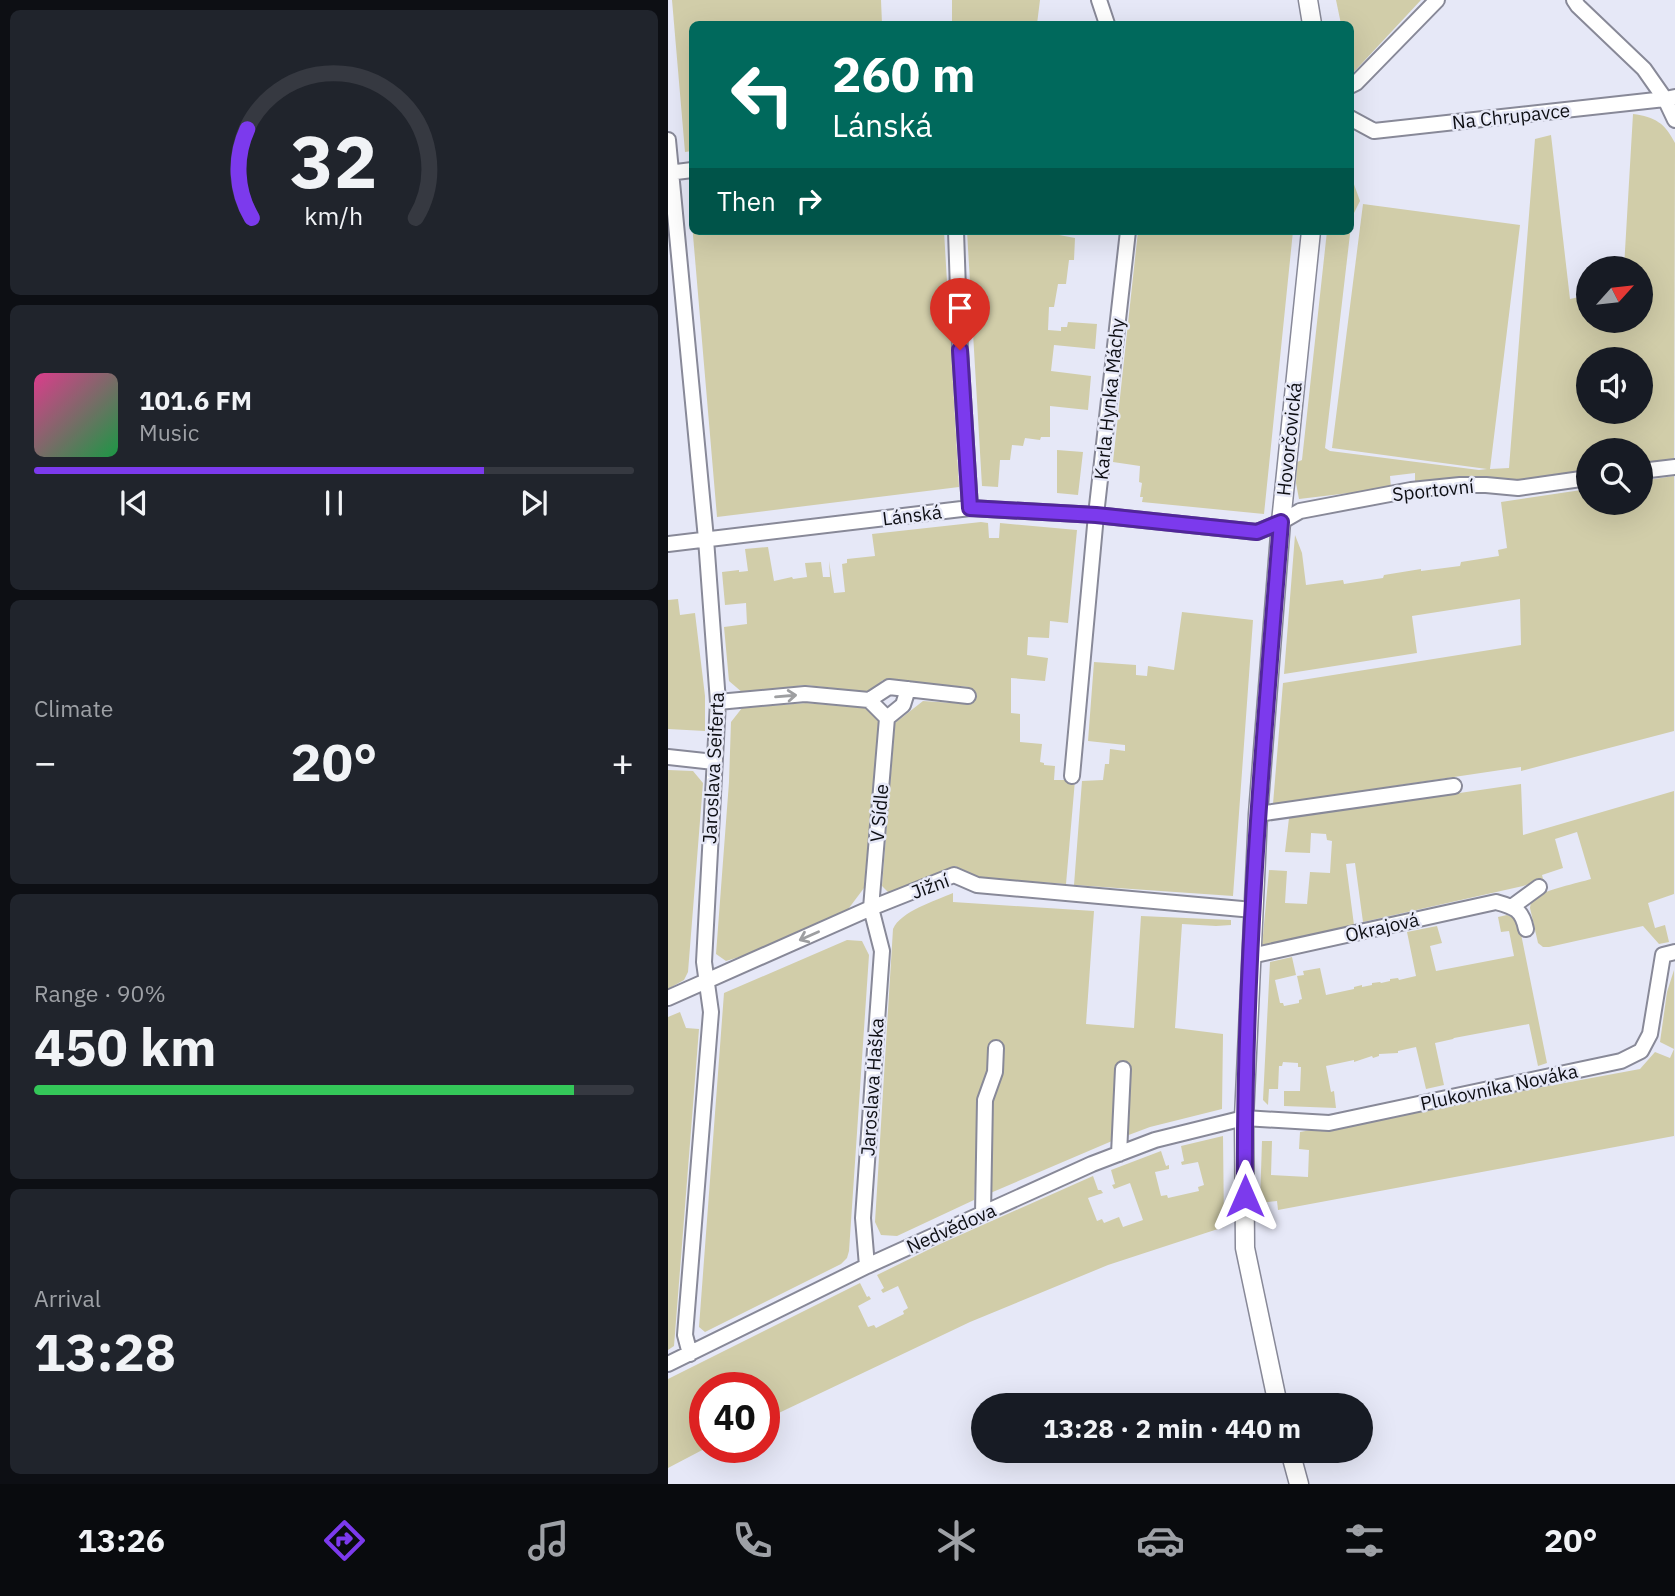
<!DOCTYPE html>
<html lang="en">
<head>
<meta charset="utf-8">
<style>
	:root { --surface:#171b24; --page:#20242c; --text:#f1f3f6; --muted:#9ea1a6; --line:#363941; --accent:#7c3aed }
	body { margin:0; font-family:"IBM Plex Sans",sans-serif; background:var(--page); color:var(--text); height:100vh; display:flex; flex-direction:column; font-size:26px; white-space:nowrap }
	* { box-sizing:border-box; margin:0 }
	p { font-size:23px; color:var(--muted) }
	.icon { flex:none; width:38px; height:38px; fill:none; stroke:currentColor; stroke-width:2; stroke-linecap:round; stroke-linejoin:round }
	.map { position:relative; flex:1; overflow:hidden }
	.drawer { display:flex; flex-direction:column; gap:10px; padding:10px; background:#0d0f14; width:668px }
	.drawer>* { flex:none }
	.banner { position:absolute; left:21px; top:21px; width:665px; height:214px; border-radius:10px; box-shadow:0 7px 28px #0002; background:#00695c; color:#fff; overflow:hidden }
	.needle { width:46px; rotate:63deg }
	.tools { position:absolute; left:908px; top:256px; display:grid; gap:14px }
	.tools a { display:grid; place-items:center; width:77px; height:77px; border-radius:50%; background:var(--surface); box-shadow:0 7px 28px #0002; font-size:35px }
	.speed { position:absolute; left:21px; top:1372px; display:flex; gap:14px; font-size:35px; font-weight:700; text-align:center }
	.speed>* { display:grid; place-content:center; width:91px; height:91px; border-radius:50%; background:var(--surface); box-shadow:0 7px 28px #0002; line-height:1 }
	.speed .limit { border:10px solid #d22; background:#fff; color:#111 }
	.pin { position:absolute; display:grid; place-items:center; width:60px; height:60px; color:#fff; margin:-72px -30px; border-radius:50% 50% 50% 0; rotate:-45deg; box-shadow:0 0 7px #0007 }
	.pin .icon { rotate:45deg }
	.me { position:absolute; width:77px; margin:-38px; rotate:0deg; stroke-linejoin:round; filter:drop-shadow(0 0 5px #0008) }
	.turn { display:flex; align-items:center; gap:24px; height:147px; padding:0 28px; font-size:32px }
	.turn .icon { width:91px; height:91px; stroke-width:2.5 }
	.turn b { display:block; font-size:49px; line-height:60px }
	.then { display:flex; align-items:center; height:66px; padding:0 28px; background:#0003; gap:14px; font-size:26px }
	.big { font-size:52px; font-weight:700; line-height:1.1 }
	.drawer .card { flex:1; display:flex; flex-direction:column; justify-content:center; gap:10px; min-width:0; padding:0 24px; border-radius:10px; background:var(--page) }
	.drawer .dial { align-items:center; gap:0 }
	.dial svg { height:182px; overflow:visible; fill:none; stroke:var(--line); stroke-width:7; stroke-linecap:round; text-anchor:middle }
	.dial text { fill:var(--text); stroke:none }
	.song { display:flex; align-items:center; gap:21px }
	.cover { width:84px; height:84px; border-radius:10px; background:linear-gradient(135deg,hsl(330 70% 55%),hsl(140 70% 35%)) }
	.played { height:7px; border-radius:4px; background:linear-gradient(90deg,var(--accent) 75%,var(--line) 75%) }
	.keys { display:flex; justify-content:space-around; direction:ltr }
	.heat { display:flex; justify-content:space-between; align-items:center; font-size:38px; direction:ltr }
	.charge { height:10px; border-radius:5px; background:linear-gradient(90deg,#34c759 90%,var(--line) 0) }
	.trip { position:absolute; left:303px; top:1393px; width:402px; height:70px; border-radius:35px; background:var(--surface); box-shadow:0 7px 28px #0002; font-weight:700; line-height:70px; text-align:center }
	.tab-bar { display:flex; height:112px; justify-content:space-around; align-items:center; background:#090b0e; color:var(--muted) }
	.tab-bar .icon { width:49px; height:49px }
	.tab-bar .current { color:var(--accent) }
	.tab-bar b { font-size:32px; color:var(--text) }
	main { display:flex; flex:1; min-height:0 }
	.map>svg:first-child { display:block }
	.green { fill:#d1cda9; fill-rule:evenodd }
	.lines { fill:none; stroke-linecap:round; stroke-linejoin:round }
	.minor-casing { stroke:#888998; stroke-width:18 }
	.tertiary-casing { stroke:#888998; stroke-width:21 }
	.minor { stroke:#fff; stroke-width:14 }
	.tertiary { stroke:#fff; stroke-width:18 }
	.oneway { stroke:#9e9fa1 }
	.route-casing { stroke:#51269a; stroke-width:18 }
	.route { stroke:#7c3aed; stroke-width:12 }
	.labels { text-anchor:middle; stroke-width:5; stroke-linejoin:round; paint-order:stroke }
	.street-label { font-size:19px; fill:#0d0e13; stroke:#e6e8f7 }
</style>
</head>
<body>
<main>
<section class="drawer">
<div class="card dial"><svg viewBox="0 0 100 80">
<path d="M14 69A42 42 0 1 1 86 69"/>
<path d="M14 69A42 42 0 0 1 12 30" stroke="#7c3aed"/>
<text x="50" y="56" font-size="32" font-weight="700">32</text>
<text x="50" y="72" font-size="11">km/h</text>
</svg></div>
<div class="card">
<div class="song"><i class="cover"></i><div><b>101.6 FM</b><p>Music</p></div></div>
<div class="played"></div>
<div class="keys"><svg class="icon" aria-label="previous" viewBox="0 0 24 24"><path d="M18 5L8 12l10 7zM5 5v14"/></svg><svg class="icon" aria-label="pause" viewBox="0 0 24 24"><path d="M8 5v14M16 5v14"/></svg><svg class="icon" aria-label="next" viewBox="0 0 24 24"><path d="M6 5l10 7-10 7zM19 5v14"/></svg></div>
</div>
<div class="card"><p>Climate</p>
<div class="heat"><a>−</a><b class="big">20°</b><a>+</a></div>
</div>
<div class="card"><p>Range · 90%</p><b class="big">450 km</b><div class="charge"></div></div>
<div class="card"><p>Arrival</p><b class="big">13:28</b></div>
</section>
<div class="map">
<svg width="1007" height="1484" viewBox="0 0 1007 1484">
	<rect width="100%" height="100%" fill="#e6e8f7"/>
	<path class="green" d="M 4,0 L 213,0 L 214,24 L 24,24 L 24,151 L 17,152 Z
		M 284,0 L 372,0 L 369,24 L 284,24 Z
		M 668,0 L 753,0 L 683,75 L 682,24 L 673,24 Z
		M 965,114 C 987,117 997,123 1007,143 L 1006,459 L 973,464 L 973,450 L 920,450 L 920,472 L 855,482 L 747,484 L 747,473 L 722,476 L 723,488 L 631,499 L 628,483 L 629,462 L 634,460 L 659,231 L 682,231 L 683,176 L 692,201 L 684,217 L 657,448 L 662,451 L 811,470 L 819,469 L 664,448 L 695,204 L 852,225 L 822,469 L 841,468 L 867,139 L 883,135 L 902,299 L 920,295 L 920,320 L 973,320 L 973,268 L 956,268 ZM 920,359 L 973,359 L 973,411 L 920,411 Z
		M 21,188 L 24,188 L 24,231 L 276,231 L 291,487 L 49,517 Z
		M 299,231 L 370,231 L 407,238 L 406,260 L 401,260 L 398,284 L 390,284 L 386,307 L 381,307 L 380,330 L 393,331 L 393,327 L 399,327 L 400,322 L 429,324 L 427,349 L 386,345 L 383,371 L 423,376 L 420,410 L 382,406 L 382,437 L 373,437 L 372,440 L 357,438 L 355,446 L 344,445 L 342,460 L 332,460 L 330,487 L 314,486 Z
		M 470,231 L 625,231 L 596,514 L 474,502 L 475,497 L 472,497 L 474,483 L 471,482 L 472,466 L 445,462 Z
		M 389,450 L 415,452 L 410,495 L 389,493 Z
		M 1006,476 L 1006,731 L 853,771 L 853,767 L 605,804 L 615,683 L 853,645 L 852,599 L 744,616 L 749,653 L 616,674 L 627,535 L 634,553 L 638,585 L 675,580 L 676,584 L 715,578 L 716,575 L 753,569 L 753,571 L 792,566 L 793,562 L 831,556 L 830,550 L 839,548 L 833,502 L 920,489 L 920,502 L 973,502 L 973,481 Z
		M 313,522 L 320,523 L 321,538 L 331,538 L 332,523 L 409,530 L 400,623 L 382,621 L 381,638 L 360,637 L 359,655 L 380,658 L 377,681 L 343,678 L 343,713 L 352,714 L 352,742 L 374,744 L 372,762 L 376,763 L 376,765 L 387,766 L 386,780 L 407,780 L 398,884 L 313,878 L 287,866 L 221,893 L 214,886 L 227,723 L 255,701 L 300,704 L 301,687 L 215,680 L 200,692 L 137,685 L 75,693 L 61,681 L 56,627 L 79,624 L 78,603 L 57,605 L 54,572 L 71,570 L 71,572 L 80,571 L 77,549 L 100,547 L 106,581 L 124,577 L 125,579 L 139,577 L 137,563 L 153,562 L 155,577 L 162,577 L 161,561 L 166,593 L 177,592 L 174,564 L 179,563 L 179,559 L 207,556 L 204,534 Z
		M 10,599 L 12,615 L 27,613 L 37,696 L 37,731 L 0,729 L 0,600 Z
		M 514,612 L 585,620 L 565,896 L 406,885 L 414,781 L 435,780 L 437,764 L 441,764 L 442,749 L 457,751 L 457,745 L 420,741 L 426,662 L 468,665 L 468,675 L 479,676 L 480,666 L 506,670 Z
		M 138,703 L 199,708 L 211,722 L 196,888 L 178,912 L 81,954 L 58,961 L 48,954 L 61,782 L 63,722 L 74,708 Z
		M 0,770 L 25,771 L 35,783 L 20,972 L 16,980 L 0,989 Z
		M 853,784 L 855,835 L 1006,791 L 1006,894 L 980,903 L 987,928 L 997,925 L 1001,942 L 991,944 L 975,926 L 881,947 L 875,947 L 870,943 L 862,908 C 863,902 862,902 867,898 C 876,890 910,883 923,879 L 909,832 L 887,839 L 895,868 L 874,875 L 875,879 L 855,886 L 695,922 L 687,863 L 678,864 L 686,925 L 594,946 L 601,870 L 619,871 L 617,903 L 639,904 L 642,872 L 662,873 L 664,841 L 659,840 L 658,834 L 643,833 L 642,853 L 617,852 L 621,818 Z
		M 285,893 L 285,902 L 426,911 L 418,1024 L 466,1028 L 473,916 L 563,920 L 563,925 L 548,926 L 514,924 L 507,1028 L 555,1034 L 554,1109 L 482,1127 L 458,1136 L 461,1066 L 449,1065 L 444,1141 L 320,1194 L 324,1098 L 333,1048 L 320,1047 L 320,1069 L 312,1098 L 306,1200 L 229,1236 L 213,1235 L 207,1222 L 225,929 C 233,911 267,901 285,893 Z
		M 839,915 L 846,918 L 851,924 L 879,1063 L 870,1066 L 861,1024 L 786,1038 L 785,1039 L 767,1043 L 776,1085 L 758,1089 L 748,1047 L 730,1051 L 730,1053 L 711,1054 L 711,1056 L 705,1058 L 704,1056 L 686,1062 L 686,1060 L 658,1066 L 663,1092 L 666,1091 L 668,1108 L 616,1106 L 616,1091 L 632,1091 L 633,1067 L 630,1067 L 630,1063 L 615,1062 L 614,1066 L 611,1066 L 610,1089 L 601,1089 L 600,1105 L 595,1100 L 602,962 L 624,957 L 628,975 L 607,980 L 612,1003 L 615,1003 L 616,1006 L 631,1003 L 631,1000 L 634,999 L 629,976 L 636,975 L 635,971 L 652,968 L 658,995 L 686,989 L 686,987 L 694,985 L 694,987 L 704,985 L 704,983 L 712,982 L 713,983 L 722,981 L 722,979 L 730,978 L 731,980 L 748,976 L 739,932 L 769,926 L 774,943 L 762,946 L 768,971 L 846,956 L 841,931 L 833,932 L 830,917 Z
		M 179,940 L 194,941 L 201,955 L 181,1251 L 179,1258 L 173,1264 L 37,1332 L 31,1327 L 56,993 Z
		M 1006,970 L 1006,1136 L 610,1210 L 609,1201 L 592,1203 L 594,1141 L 604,1141 L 603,1175 L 640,1177 L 641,1150 L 631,1149 L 632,1132 L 972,1069 L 987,1052 L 1002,1058 L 1006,1049 L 992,1042 L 999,992 Z
		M 12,1012 L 18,1028 L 31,1029 L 6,1346 L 0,1350 L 0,1017 Z
		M 555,1136 L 556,1227 L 440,1265 L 302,1322 L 96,1420 L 96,1388 L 37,1388 L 37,1447 L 40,1447 L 0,1468 L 0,1379 L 192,1283 L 199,1297 L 201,1296 L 203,1299 L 190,1306 L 200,1327 L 206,1325 L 208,1328 L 236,1314 L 235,1311 L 240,1308 L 230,1286 L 215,1293 L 213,1290 L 216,1288 L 209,1275 L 272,1244 L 425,1176 L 430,1190 L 433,1190 L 435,1193 L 420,1198 L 429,1221 L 434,1219 L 436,1223 L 451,1217 L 455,1227 L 475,1220 L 462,1183 L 446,1189 L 444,1185 L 447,1184 L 443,1170 L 493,1151 L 498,1166 L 501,1165 L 501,1169 L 487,1172 L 493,1196 L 499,1195 L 500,1198 L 531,1191 L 530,1187 L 536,1185 L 530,1162 L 514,1165 L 513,1162 L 516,1161 L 513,1146 Z"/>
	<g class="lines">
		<g class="minor-casing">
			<path id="minor" d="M 431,0 L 439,24
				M 906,0 L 910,6 L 976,69 L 997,99 L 1007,120
				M 682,86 L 688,83 L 769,0
				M 682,118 L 706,131 L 997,99 L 1007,97
				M 0,140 L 38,539 L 50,702 L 36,962 L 43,1012 L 17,1335 L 22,1354
				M 0,173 L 24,170
				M 288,231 L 292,350 L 302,508
				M 973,471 L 1007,467
				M 0,544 L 302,508 L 428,515 L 589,532 L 613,522 L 632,511 L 743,490 L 792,485 L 818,485 L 850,488 L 920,478
				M 50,702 L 137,694 L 201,700
				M 219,718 L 201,700 L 221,687 L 300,696
				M 0,757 L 46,762
				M 404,776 L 428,515 L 460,231
				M 590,814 L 786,786
				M 845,906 L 871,887
				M 583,956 L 828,902 C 846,907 854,909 858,929
				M 0,998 L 203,908 L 286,875 L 309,885 L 585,910
				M 451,1154 L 455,1069
				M 315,1213 L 317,1100 L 327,1072 L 328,1048
				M 199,1266 L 195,1218 L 214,951 L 203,908 L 219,718 L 235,705 L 240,689
				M 0,1364 L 199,1266 L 424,1164 L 487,1140 L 576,1118 L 661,1123 L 953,1061 L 973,1051 L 982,1034 L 995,955 L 1007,952"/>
		</g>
		<g class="tertiary-casing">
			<path id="tertiary" d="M 640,0 L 644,24
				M 610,1405 L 577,1248 L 576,1118 L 590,814 L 613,522 L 643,231
				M 622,1451 L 631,1484"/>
		</g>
		<use href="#minor" class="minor"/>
		<use href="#tertiary" class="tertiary"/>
	</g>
	<defs><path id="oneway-shaft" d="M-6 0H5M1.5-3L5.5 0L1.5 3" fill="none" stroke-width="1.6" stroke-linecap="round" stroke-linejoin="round" transform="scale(1.75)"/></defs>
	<g class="oneway">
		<use href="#oneway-shaft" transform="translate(118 696) rotate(-5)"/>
		<use href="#oneway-shaft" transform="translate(141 936) rotate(156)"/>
	</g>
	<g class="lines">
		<g class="route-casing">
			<path id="route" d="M 292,350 L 302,508 L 428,515 L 589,532 L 613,522 C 595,746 575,971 577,1196"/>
		</g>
		<use href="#route" class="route"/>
	</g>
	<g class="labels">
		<g class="street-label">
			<text transform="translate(843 116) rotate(-6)" y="7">Na Chrupavce</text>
			<text transform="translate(441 399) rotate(-84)" y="7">Karla Hynka Máchy</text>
			<text transform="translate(621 439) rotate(-84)" y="7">Hovorčovická</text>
			<text transform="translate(765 490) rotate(-6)" y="7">Sportovní</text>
			<text transform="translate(244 515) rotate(-7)" y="7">Lánská</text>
			<text transform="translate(45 768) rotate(-87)" y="7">Jaroslava Seiferta</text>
			<text transform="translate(211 813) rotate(-85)" y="7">V Sídle</text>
			<text transform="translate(262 886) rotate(-20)" y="7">Jižní</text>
			<text transform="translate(714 927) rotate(-13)" y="7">Okrajová</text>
			<text transform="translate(204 1087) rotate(-86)" y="7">Jaroslava Haška</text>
			<text transform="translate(831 1087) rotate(-12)" y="7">Plukovníka Nováka</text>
			<text transform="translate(283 1228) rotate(-24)" y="7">Nedvědova</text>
		</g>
	</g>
</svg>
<div class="tools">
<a><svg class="needle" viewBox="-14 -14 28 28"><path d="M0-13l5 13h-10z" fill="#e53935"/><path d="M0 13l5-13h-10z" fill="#9ea1a6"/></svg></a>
<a><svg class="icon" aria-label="sound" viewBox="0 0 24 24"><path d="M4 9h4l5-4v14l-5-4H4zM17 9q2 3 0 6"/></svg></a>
<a><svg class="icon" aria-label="search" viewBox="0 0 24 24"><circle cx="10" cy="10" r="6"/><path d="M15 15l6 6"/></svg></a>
</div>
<div class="speed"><div class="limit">40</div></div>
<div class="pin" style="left:292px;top:350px;background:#d93025"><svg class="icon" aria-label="arrive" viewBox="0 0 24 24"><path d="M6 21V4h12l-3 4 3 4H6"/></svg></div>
<svg class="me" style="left:577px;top:1196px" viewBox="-20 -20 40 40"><path d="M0-17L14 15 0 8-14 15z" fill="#7c3aed" stroke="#fff" stroke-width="4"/></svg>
<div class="trip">13:28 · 2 min · 440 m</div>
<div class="banner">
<div class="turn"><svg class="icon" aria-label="left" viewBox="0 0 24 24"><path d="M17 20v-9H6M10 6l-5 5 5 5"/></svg><div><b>260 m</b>Lánská</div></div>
<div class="then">Then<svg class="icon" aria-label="right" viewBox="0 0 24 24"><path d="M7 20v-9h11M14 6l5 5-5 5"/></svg></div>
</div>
</div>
</main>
<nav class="tab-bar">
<b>13:26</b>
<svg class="icon current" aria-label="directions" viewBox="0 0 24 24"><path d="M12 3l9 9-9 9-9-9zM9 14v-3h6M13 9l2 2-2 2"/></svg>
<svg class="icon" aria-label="music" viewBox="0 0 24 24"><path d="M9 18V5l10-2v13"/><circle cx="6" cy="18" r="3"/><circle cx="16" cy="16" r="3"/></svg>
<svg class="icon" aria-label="phone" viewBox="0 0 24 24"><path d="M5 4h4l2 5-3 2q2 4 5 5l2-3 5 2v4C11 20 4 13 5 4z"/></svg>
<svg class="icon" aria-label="climate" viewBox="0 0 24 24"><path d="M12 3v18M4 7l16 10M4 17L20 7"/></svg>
<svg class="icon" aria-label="car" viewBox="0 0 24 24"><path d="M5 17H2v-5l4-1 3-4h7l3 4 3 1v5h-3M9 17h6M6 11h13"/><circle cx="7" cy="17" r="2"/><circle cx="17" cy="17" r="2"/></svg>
<svg class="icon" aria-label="filters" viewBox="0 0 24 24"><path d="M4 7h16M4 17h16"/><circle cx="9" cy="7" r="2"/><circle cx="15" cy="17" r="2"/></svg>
<b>20°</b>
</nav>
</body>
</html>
